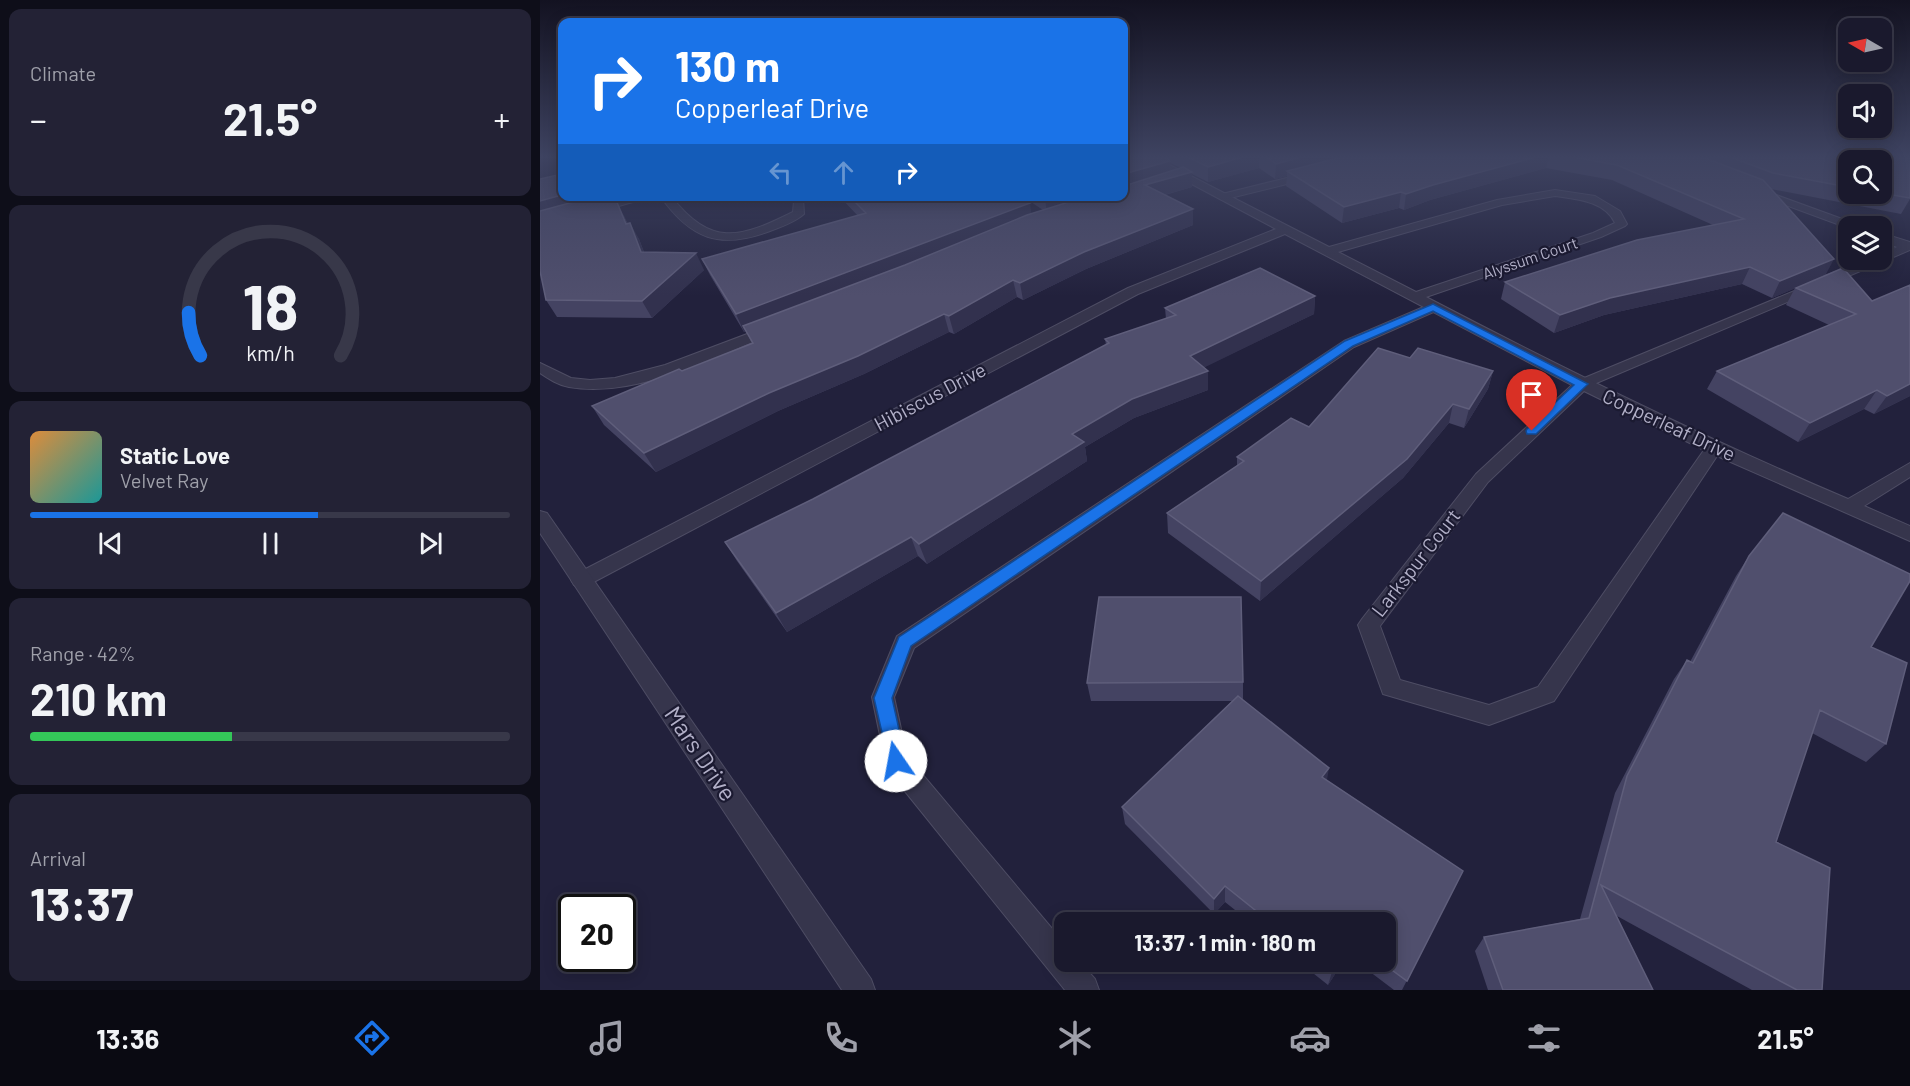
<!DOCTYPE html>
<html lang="en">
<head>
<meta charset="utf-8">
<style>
	:root { --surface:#1a192d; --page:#232235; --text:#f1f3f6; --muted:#9fa0aa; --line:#383849; --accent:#1a73e8 }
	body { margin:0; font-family:Barlow,sans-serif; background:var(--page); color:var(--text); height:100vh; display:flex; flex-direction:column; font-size:22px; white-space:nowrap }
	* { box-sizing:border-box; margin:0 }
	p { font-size:20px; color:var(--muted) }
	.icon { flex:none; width:33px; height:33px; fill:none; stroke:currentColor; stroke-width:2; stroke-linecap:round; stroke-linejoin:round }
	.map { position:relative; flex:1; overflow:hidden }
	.side { display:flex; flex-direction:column; gap:9px; padding:9px; background:#0e0e19; width:540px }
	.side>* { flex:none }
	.hud { position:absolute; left:18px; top:18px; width:570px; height:183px; border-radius:12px; box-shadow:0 3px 15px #0003,0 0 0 2px var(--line); background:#1a73e8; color:#fff; overflow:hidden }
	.needle { width:39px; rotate:279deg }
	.controls { position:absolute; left:1298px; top:18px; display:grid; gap:12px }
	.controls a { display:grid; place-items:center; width:54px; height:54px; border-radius:12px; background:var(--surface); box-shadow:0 3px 15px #0003,0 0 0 2px var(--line); font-size:30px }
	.speed { position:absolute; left:18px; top:894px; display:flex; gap:12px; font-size:30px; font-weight:700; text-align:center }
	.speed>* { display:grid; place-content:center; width:78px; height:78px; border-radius:50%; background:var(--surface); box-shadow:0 3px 15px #0003,0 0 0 2px var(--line); line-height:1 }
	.speed .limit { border:3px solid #111; border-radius:9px; background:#fff; color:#111 }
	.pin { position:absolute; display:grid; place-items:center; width:51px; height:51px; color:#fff; margin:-62px -26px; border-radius:50% 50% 50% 0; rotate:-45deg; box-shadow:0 0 6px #0007 }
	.pin .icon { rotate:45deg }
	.me { position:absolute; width:66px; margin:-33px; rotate:348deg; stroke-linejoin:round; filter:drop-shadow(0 0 4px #0008) }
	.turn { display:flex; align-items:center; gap:21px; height:126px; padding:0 18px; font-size:27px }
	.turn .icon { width:78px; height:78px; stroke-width:2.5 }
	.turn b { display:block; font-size:42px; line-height:51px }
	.lanes { display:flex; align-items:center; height:57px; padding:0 18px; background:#0003; justify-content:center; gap:30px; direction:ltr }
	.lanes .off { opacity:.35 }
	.big { font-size:45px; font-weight:700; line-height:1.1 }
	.side .widget { flex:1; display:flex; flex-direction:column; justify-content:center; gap:9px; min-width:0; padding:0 21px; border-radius:12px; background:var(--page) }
	.side .dial { align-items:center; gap:0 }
	.dial svg { height:156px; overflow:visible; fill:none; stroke:var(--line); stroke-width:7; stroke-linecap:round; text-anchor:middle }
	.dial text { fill:var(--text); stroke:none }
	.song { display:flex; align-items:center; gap:18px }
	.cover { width:72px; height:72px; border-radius:9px; background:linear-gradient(135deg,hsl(30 70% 55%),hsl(180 70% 35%)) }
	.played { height:6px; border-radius:3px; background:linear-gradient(90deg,var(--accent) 60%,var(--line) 60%) }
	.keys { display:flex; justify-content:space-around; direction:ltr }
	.heat { display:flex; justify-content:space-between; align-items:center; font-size:33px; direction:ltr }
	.charge { height:9px; border-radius:4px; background:linear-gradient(90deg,#34c759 42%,var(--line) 0) }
	.trip { position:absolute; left:514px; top:912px; width:342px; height:60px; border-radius:12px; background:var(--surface); box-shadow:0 3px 15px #0003,0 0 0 2px var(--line); font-weight:700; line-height:60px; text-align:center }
	.tab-bar { display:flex; height:96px; justify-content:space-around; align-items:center; background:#0a0a12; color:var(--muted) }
	.tab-bar .icon { width:42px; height:42px }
	.tab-bar .active { color:var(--accent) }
	.tab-bar b { font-size:27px; color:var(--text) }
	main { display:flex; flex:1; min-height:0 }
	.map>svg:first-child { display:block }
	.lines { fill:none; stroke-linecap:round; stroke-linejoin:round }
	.service-casing { stroke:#4e4d64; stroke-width:2 }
	.minor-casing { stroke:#4e4d64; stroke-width:2 }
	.tertiary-casing { stroke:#4e4d64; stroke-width:2 }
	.service { fill:#36354c; fill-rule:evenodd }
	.minor { fill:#36354c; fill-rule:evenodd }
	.tertiary { fill:#36354c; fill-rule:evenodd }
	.wall { fill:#444362; fill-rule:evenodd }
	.shaded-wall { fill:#32314e }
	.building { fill:#504f6d; stroke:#5f5e7b; stroke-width:1.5 }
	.route { fill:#1a73e8; stroke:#114b97; stroke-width:1.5 }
	.labels { text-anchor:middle; stroke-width:4.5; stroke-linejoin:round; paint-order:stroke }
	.far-street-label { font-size:16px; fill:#b2b0c8; stroke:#1b1a31 }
	.street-label { font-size:20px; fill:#b2b0c8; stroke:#1b1a31 }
	.near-street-label { font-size:24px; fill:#b2b0c8; stroke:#1b1a31 }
</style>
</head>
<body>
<main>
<section class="side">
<div class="widget"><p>Climate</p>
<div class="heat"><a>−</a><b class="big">21.5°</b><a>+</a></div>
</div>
<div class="widget dial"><svg viewBox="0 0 100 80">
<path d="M14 69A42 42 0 1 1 86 69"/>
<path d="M14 69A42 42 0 0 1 8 47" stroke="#1a73e8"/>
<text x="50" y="56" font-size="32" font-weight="700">18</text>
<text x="50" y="72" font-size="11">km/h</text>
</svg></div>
<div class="widget">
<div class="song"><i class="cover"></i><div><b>Static Love</b><p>Velvet Ray</p></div></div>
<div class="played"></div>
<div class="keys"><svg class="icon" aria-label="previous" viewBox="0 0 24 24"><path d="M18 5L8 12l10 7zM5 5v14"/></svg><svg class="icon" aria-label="pause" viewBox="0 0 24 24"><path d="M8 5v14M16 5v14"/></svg><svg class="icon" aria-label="next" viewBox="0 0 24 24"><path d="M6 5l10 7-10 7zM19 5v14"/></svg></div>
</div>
<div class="widget"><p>Range · 42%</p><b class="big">210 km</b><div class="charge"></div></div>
<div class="widget"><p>Arrival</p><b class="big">13:37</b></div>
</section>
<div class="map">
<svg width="1370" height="990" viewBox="0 0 1370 990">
	<rect width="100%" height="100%" fill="#22213c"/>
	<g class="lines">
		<g class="service-casing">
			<path id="service" d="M 771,172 L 775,173 L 775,177 L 682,200 L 677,197 L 678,195 Z
				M 1217,188 L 1316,224 L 1318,226 L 1308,226 L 1308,228 L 1213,193 L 1213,189 Z
				M 94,196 L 114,196 L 54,213 L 48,210 Z
				M 1341,233 L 1370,242 L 1370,250 L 1047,387 L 1042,389 L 1034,384 L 1037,381 L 1329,260 L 1341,260 L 1341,254 L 1357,247 L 1341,241 Z
				M 893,303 L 898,304 L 900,307 L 898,310 L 814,347 L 374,648 L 354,697 L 367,756 L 525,944 L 525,962 L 540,962 L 555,979 L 559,990 L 525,990 L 347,769 L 332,697 L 357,636 L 804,341 Z
				M 231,325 L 238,329 L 236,332 C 176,357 95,399 29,387 C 18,385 9,379 0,373 L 0,363 L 31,378 L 50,380 L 75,378 L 125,365 Z"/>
		</g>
		<g class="minor-casing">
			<path id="minor" d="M 601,157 L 614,157 L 789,247 L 957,200 L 1015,190 L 1055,196 L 1080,211 L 1087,224 L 1085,226 L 1061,237 L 886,297 C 1026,370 1163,437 1308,499 L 1370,463 L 1370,477 L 1324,506 L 1370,526 L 1370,541 L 1177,456 L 1014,701 L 949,725 L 843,694 L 818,625 L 822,619 L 936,474 L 1032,385 L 745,234 L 598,294 L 48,585 L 41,588 L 34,585 L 31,580 L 34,575 L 588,288 L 736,229 ZM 1015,196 C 1036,199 1065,201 1075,223 L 1053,233 L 876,292 L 798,252 L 962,205 ZM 1044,391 L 1164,450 L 998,687 L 949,705 L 860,680 L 840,626 L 948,482 Z
				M 120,196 L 131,196 C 171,247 199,239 253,212 L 254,201 L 250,196 L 263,198 L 264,214 C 255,222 241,227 230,231 C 179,250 151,239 120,196 Z"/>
		</g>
		<g class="tertiary-casing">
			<path id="tertiary" d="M 0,511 L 7,513 L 331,979 L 335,990 L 302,990 L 0,533 Z"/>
		</g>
		<use href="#service" class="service"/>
		<use href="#minor" class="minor"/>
		<use href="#tertiary" class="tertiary"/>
	</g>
	<path class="wall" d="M 584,157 L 1298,157 L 1306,160 L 1370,157 L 1370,199 L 1361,214 L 1231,189 L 1285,275 L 1303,268 L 1370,396 L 1334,414 L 1324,409 L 1258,442 L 1167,389 L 1177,371 L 1289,325 L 1246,305 L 1255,288 L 1232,298 L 1202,284 L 1064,315 L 1014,333 L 961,299 L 965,282 L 1173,225 L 1072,180 L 1006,168 L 890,200 L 864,210 L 859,208 L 802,223 L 746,186 L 747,176 L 735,179 L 719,168 L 668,182 L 652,174 L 652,187 L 625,195 L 653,225 L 546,269 L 483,300 L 477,297 L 414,334 L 409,332 L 324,374 L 238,411 L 116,472 L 64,425 L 52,406 L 212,344 L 206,331 L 204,332 L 170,275 L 162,259 L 318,216 L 299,196 L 480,196 L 491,214 L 503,210 L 482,196 L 584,196 ZM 1308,160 L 1341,160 L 1341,194 L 1308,194 ZM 630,163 L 641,168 L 631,171 Z
		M 22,196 L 71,196 L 72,200 L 71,200 L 72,201 L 84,216 L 88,224 L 99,239 L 104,252 L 164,270 L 112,318 L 17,317 L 6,300 Z
		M 775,296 L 774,314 L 664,367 L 668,390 L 594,418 L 545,447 L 547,461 L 387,564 L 378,556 L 247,632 L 197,561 L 185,542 L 273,499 L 566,345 L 565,339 L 626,319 L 625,308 Z
		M 870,358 L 953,371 L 948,389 L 924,428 L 909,423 L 863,478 L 720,601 L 628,533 L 627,513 L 697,466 L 697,457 L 769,427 Z
		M 1209,556 L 1331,647 L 1346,744 L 1326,762 L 1272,733 L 1236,842 L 1282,990 L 1212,990 L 1077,916 L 1113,990 L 948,990 L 935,951 L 944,937 L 1040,919 L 1075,793 L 1134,679 L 1147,660 L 1150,662 L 1196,576 Z
		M 703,682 L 703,700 L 787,780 L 923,871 L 862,990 L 854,990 L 817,962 L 846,962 L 846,922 L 710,922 L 685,902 L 674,914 L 585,824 L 582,807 L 692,701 L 551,701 L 547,683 Z
		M 759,962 L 803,962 L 788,985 Z"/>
	<path class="shaded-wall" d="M 703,157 L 719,157 L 719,168 L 668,182 L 668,167 Z
		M 762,157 L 821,157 L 747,171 L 747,176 L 735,179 L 736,164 Z
		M 996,157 L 1009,157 L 1006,168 L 890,200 L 864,210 L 866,194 L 893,185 Z
		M 630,161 L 631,175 L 584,190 L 584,174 Z
		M 652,172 L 652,187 L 606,200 L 605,185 Z
		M 861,192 L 859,208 L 802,223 L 804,207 Z
		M 22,195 L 22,196 L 71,196 L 72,200 L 71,200 L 76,209 L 0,219 L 0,201 Z
		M 509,196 L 559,196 L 507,214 L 505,198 Z
		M 76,200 L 84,216 L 94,240 L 86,224 Z
		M 490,203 L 492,218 L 203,326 L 206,331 L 204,332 L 196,314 Z
		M 653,209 L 653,225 L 546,269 L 483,300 L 480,283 L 544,252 Z
		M 90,223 L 99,239 L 110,269 L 101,252 Z
		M 156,253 L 164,270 L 112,318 L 102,301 Z
		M 1294,259 L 1285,276 L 1232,298 L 1240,281 Z
		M 1210,267 L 1202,284 L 1064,315 L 1014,333 L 1020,315 L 1070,298 Z
		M 473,280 L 477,297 L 414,334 L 409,316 Z
		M 775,296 L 774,314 L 651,374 L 650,356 Z
		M 404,314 L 409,332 L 324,374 L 238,411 L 116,472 L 104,453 L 229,393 Z
		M 668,371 L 668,390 L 594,418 L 545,447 L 547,461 L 387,564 L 379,544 L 532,434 L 592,399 Z
		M 953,371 L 948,389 L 924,428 L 929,409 Z
		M 1370,384 L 1370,396 L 1334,414 L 1347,396 Z
		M 1337,390 L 1324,409 L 1258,442 L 1270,423 Z
		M 913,404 L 909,423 L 863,478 L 720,601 L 721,581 Z
		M 371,537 L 378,556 L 247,632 L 236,613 Z
		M 789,768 L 786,786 L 782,777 Z
		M 685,886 L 685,902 L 674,914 L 674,899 Z
		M 798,962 L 803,962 L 788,985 L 792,972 Z"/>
	<path class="building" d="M 584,157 L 624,157 L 630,161 L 584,174 Z
		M 648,157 L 703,157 L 668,167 Z
		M 726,157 L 762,157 L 736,164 Z
		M 802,157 L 996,157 L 893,185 L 866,194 L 861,192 L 804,207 L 747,171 Z
		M 1033,157 L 1162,157 L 1223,180 L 1294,259 L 1240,281 L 1210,267 L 1070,298 L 1020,315 L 965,282 L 1097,240 L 1204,219 L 1077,165 Z
		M 1190,157 L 1298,157 L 1306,160 L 1318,157 L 1370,157 L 1370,198 L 1341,193 L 1341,160 L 1308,160 L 1308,187 L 1233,173 Z
		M 643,167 L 652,172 L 605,185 L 653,209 L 544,252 L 480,283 L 473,280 L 409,316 L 404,314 L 318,356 L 229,393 L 104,453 L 52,406 L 139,369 L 142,371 L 213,343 L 203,326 L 365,265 L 487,215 L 548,196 L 584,196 L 584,186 Z
		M 22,174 L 22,195 L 0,201 L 0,179 Z
		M 55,196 L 68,196 L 70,202 L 76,200 L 86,224 L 90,223 L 101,252 L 156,253 L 102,301 L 6,300 L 0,271 L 0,211 Z
		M 309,196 L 480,196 L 490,203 L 196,314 L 162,259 L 326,213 Z
		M 720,268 L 775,296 L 650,356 L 668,371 L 592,399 L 532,434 L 544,442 L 379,544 L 371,537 L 236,613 L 185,542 L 273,499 L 569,343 L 565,339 L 636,315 L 625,308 Z
		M 1303,268 L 1332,301 L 1370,285 L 1370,384 L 1347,396 L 1337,390 L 1270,423 L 1177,371 L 1316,314 L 1256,288 Z
		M 838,348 L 870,358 L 878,348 L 953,371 L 929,409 L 913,404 L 867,459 L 721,581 L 627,513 L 704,461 L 697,457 L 751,418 L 769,427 Z
		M 1243,513 L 1370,574 L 1370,581 L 1331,647 L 1367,663 L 1346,744 L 1280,710 L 1236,842 L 1290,868 L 1282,990 L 1257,990 L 1061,885 L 1113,990 L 963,990 L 944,937 L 1049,918 L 1087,776 L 1147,660 L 1153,663 L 1209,556 Z
		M 559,597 L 701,597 L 703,682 L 547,683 Z
		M 698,696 L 789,768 L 782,777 L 923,871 L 867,981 L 841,962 L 846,962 L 846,922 L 730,922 L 685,886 L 674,899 L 582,807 Z
		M 779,962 L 798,962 L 792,972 Z"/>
	<linearGradient id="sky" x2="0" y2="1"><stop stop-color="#131221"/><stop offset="0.53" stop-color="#3e4361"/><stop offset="1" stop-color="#3e4361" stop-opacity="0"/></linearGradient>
	<rect width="1370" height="296" fill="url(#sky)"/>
	<path class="route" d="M 893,304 L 1048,384 L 996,434 L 987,434 L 986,431 L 987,429 L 1034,385 L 893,311 L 813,346 L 371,646 L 352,698 L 366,761 L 363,767 L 356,770 L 350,767 L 334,698 L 359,637 L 805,341 Z"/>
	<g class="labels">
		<g class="far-street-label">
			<text transform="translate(990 258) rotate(-19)" y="6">Alyssum Court</text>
		</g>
		<g class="street-label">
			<text transform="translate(390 397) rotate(-28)" y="7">Hibiscus Drive</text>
			<text transform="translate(1129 425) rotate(25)" y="7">Copperleaf Drive</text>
			<text transform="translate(876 563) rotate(-52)" y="7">Larkspur Court</text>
		</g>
		<g class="near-street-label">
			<text transform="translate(160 754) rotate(56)" y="8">Mars Drive</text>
		</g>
	</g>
</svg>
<div class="controls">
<a><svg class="needle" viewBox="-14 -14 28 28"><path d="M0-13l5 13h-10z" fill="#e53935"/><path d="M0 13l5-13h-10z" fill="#9fa0aa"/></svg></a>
<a><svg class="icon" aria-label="sound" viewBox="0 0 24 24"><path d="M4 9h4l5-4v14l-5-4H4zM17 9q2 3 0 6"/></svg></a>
<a><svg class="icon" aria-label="search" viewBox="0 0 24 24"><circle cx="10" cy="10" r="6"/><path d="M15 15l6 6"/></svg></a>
<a><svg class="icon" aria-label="layers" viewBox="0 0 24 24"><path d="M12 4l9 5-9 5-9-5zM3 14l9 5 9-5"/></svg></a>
</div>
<div class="speed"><div class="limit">20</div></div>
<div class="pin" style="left:992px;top:431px;background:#d93025"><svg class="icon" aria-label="arrive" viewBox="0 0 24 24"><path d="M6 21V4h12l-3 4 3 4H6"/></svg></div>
<svg class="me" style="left:356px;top:761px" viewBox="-20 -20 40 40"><circle r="19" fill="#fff"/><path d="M0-13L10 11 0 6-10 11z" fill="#1a73e8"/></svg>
<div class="trip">13:37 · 1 min · 180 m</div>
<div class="hud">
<div class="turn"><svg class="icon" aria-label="right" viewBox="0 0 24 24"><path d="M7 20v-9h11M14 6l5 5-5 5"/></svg><div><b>130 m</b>Copperleaf Drive</div></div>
<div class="lanes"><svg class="icon off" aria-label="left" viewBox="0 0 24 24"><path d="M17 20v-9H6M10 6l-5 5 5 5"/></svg><svg class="icon off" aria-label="ahead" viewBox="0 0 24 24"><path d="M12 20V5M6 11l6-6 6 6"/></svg><svg class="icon" aria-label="right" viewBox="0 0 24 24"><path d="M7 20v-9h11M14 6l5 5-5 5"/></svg></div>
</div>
</div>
</main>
<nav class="tab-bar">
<b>13:36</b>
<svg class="icon active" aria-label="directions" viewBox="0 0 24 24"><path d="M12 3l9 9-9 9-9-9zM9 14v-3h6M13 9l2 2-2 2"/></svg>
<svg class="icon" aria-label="music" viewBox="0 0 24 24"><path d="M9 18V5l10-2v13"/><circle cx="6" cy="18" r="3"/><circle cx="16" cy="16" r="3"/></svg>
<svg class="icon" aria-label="phone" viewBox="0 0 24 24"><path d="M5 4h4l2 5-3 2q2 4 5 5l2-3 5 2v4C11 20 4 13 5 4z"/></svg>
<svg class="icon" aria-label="climate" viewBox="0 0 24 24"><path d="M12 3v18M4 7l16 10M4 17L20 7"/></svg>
<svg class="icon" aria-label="car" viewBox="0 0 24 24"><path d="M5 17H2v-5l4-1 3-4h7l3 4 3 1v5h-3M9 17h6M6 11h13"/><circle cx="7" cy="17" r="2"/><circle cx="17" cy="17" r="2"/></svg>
<svg class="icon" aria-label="filters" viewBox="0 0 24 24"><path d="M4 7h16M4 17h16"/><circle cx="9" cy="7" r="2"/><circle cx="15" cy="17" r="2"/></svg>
<b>21.5°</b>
</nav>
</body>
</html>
